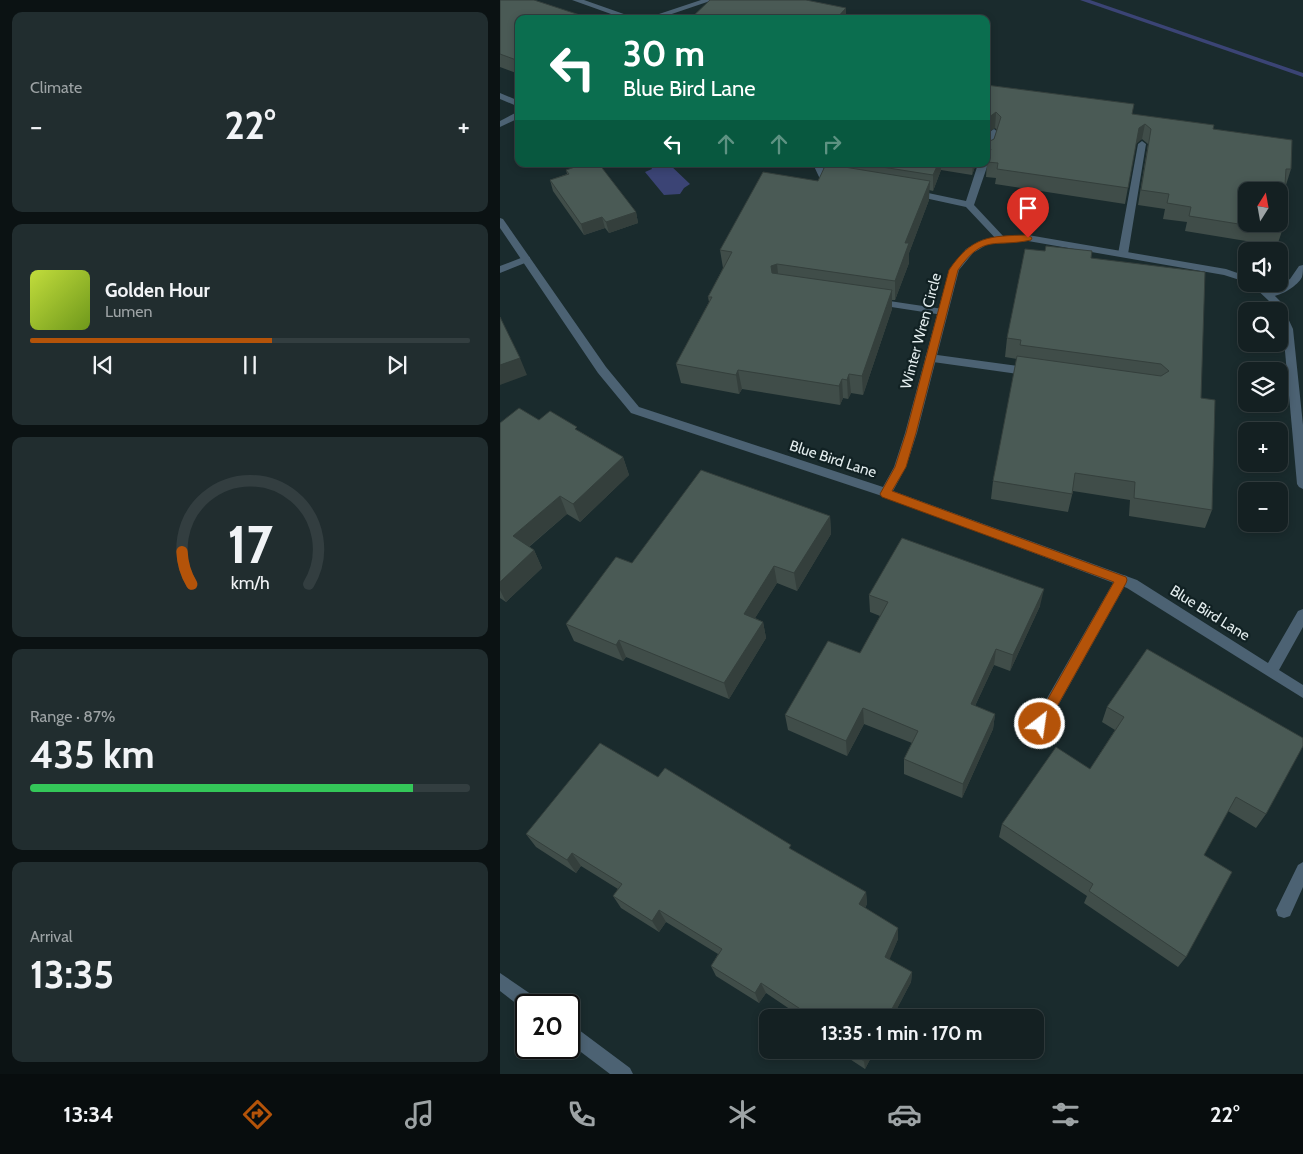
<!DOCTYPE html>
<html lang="en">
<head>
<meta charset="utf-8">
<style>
	:root { --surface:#142022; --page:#212d2f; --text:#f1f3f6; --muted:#9da3a5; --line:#333e40; --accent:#b45309 }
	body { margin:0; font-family:Cabin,sans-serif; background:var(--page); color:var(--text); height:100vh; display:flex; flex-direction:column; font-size:19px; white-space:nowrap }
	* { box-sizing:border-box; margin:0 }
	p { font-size:16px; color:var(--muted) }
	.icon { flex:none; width:28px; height:28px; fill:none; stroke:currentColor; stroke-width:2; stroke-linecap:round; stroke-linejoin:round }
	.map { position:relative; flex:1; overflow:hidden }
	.drawer { display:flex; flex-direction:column; gap:12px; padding:12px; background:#0b1213; width:500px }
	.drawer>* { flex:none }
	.guide { position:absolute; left:15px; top:15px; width:475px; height:152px; border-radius:10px; box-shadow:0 2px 8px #0003,0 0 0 1px var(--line); background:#0b6e4f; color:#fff; overflow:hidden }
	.needle { width:32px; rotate:11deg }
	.controls { position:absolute; left:738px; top:182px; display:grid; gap:10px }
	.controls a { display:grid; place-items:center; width:50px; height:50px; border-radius:10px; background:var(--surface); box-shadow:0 2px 8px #0003,0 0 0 1px var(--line); font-size:25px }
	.speed { position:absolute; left:15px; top:994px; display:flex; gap:10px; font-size:25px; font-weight:700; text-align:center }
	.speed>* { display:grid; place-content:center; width:65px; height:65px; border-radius:50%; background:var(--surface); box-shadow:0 2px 8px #0003,0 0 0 1px var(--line); line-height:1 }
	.speed .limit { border:2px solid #111; border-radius:8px; background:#fff; color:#111 }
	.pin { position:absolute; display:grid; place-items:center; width:42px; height:42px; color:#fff; margin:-51px -21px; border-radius:50% 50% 50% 0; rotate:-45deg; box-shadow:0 0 5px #0007 }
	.pin .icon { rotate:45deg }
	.me { position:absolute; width:55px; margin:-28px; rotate:30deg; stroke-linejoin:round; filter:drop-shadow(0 0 4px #0008) }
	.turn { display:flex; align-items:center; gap:18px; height:105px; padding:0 25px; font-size:22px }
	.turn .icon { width:65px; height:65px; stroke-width:2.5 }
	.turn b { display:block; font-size:35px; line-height:42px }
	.lanes { display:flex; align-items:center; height:48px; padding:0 25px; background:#0003; justify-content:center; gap:25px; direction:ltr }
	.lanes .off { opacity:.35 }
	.big { font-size:38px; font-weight:700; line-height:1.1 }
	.drawer .widget { flex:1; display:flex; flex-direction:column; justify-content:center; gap:8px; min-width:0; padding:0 18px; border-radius:10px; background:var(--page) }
	.drawer .dial { align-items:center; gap:0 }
	.dial svg { height:130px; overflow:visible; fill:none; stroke:var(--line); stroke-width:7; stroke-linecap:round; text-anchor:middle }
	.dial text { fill:var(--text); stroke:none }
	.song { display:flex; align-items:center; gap:15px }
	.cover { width:60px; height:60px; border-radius:8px; background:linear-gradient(135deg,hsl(70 70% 55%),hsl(80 70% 35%)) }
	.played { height:5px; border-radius:2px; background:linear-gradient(90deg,var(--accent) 55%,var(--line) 55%) }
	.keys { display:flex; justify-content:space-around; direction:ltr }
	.heat { display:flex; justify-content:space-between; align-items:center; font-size:28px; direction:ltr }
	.charge { height:8px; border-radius:4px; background:linear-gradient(90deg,#34c759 87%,var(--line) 0) }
	.trip { position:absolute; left:259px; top:1009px; width:285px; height:50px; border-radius:10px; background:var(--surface); box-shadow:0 2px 8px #0003,0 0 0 1px var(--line); font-weight:700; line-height:50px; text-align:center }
	.tab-bar { display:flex; height:80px; justify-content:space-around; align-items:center; background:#080d0e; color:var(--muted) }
	.tab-bar .icon { width:35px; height:35px }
	.tab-bar .on { color:var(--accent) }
	.tab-bar b { font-size:22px; color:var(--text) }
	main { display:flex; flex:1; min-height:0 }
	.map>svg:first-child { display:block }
	.water { fill:#3b4475 }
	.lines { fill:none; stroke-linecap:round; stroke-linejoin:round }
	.stream { fill:#3b4475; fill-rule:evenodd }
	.lane { fill:#4c6273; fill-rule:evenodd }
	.street { fill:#4c6273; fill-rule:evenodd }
	.wall { fill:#404d49 }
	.shaded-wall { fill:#343f3c }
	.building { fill:#4a5a55; stroke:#343f3c; fill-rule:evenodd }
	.route { fill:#b45309; stroke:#753606 }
	.labels { text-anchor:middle; stroke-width:4.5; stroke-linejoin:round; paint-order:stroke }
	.street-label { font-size:15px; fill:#e2eced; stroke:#112123 }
</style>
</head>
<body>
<main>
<section class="drawer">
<div class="widget"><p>Climate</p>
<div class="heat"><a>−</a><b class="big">22°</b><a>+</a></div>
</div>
<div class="widget">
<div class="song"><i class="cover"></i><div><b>Golden Hour</b><p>Lumen</p></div></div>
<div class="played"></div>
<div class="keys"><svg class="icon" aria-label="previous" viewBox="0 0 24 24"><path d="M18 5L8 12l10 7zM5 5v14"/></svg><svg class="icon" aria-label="pause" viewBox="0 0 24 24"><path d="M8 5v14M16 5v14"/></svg><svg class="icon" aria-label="next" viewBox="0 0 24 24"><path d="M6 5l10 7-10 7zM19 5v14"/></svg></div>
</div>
<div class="widget dial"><svg viewBox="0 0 100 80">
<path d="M14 69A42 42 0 1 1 86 69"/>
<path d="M14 69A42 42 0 0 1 8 49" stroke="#b45309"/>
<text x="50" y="56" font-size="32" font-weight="700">17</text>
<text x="50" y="72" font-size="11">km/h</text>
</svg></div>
<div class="widget"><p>Range · 87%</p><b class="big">435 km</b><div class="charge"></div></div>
<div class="widget"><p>Arrival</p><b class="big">13:35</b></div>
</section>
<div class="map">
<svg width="803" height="1074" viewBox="0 0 803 1074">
	<rect width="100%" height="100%" fill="#1a2b2d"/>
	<path class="water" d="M 154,164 L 169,164 L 190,184 L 184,188 L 180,194 L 164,195 L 145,172 L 152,169 L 151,167 Z"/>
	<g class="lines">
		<path class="stream" d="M 580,0 L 590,0 L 803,73 L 803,77 Z"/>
		<path class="lane" d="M 201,0 L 213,0 L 157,19 L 144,19 Z
			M 0,93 L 19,101 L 19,107 L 0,99 Z
			M 494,129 L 498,132 L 491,154 L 486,157 C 486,147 484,134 494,129 Z
			M 642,141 L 646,144 L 628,254 L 623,257 L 618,254 L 638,144 Z
			M 486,162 L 488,164 L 474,205 L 504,237 L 504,241 L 498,241 L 466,207 L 411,195 L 409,193 L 414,190 L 466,201 L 478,164 L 486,164 Z
			M 313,164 L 321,164 L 327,175 L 341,179 L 336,182 L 320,179 Z
			M 26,256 L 30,257 L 30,261 L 0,273 L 0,266 Z
			M 803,265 C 803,269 803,273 802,277 C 798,286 777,299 767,296 L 766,294 L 767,292 L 790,279 L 799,266 Z
			M 376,299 L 443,309 L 448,312 L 443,315 L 372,304 L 371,302 Z
			M 430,354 L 532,368 L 538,372 L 532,376 L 426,361 L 425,358 L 426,355 Z
			M 622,575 L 627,576 L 628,580 L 545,729 L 540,730 L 535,729 L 533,724 L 535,719 L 617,576 Z
			M 803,862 L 803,887 L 790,916 L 784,918 L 778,916 L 776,910 L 798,865 Z"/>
		<path class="street" d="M 72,0 L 84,0 L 138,19 L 125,19 Z
			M 19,111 L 19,118 L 0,127 L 0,121 Z
			M 0,218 L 3,219 L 106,367 L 139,407 L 383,487 L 394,467 L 405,433 L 449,270 L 466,249 L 482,240 L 503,236 L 528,235 L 726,269 L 746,276 L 746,282 L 724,275 L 528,241 L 488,244 L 473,253 L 459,270 L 417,433 L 406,467 L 393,491 L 637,580 L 768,663 L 798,611 L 803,609 L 803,627 L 779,670 L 803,685 L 803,698 L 627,588 L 382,496 L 131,413 L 98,373 L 0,228 Z
			M 751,284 L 763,284 L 780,301 L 793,329 L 803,425 L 803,489 L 799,487 L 797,484 L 783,329 L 779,318 L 779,311 L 776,311 L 769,301 Z
			M 0,973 L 38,999 L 40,1005 L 26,1005 L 26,1011 L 0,991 Z
			M 69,1025 L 75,1027 L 130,1068 L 133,1074 L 110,1074 L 69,1043 Z"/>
	</g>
	<path class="wall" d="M 0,0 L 19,19 L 19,74 L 0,67 Z
		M 486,76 L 488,76 L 487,85 L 632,114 L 713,129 L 791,169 L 786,185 L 782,231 L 777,246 L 685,231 L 687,222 L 663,219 L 665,209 L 638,205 L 648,144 L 642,139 L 636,143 L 625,204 L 495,184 L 496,178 L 486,177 L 487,161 L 486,143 L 494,139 L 497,130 L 495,128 L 487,133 Z
		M 331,164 L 476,164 L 472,175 L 441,170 L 433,191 L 429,190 L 429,200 L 409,253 L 409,263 L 395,300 L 392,300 L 392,309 L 363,395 L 351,393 L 348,399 L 343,398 L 340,405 L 242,389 L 239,394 L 181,383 L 176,364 L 209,302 L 208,297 L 223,268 L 220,250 L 318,181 Z
		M 66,170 L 136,212 L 138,223 L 109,233 L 105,228 L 84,235 L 53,191 L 50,180 L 67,174 Z
		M 591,258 L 701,398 L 712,510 L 705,528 L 629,516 L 630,500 L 573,491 L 568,512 L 491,499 L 493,481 L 517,359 L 505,357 L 507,338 Z
		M 39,420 L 79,431 L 123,457 L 129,475 L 80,522 L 67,514 L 29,547 L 34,550 L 42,568 L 6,602 L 0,598 L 0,599 L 0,423 Z
		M 330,516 L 331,534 L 297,591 L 277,583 L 255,618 L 263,622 L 266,638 L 229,699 L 126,657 L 123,661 L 74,641 L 66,624 L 132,563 Z
		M 369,595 L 540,606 L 510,671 L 494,665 L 475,706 L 495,714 L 493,729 L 462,798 L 404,774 L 404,759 L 412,743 L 364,724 L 347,756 L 288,730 L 285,715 L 360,653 L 380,616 L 370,612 Z
		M 647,649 L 766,814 L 756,828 L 728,811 L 704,855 L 686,957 L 678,967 L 584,903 L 587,896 L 499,837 L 502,824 L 590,769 L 615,730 L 602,722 L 607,707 Z
		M 158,777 L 292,850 L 366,892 L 367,904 L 365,908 L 398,928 L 398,939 L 389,959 L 412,972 L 411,982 L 392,1018 L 303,1018 L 266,993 L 259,1003 L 216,976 L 211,966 L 218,954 L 166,922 L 159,932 L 121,908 L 113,896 L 118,889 L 81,866 L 76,873 L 36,847 L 26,834 Z
		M 336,1050 L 375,1050 L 365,1069 Z"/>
	<path class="shaded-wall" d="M 346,8 L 346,19 L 336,19 Z
		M 496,112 L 495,128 L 487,133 L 488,118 Z
		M 645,124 L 642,139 L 636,144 L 639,128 Z
		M 438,164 L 441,164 L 441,170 L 433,191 L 433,175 Z
		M 473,164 L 476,164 L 472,175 Z
		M 430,181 L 429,200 L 409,253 L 409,263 L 395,300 L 395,281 L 405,243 Z
		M 136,212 L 138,223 L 109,233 L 106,222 Z
		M 102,217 L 105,228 L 84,235 L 81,224 Z
		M 277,264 L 279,283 L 274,285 L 271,266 Z
		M 392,290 L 392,309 L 363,395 L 362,376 Z
		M 20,358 L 27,375 L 0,385 L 0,365 Z
		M 238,370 L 242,389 L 239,394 L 236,375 Z
		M 349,374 L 351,393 L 348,399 L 347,380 Z
		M 342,379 L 343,398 L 340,405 L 339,386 Z
		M 123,457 L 129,475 L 80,522 L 73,504 Z
		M 60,496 L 67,514 L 21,553 L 13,536 Z
		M 330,516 L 331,534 L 297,591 L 294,573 Z
		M 34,550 L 42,568 L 6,602 L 0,590 L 0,582 Z
		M 274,566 L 277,583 L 247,631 L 244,614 Z
		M 544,589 L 540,606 L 510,671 L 513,655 Z
		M 263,622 L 266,638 L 229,699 L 224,683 Z
		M 119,640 L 126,657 L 123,661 L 116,645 Z
		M 496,649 L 494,665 L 469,719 L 471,704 Z
		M 363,708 L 364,724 L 347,756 L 346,741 Z
		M 495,714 L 493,729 L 462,798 L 463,784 Z
		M 72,853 L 81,866 L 76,873 L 67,860 Z
		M 366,892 L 367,904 L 360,916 L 359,904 Z
		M 159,910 L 166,922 L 159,932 L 152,921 Z
		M 398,928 L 398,939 L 386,968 L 385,957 Z
		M 412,972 L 411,982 L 392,1018 L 387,1018 Z
		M 261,983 L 266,993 L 259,1003 L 255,993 Z
		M 370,1050 L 375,1050 L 365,1069 L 364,1061 Z"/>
	<path class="building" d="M 0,0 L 34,0 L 92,19 L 19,19 L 19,61 L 0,54 Z
		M 210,0 L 306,0 L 346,8 L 336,19 L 190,19 Z
		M 486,85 L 634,104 L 632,114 L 714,125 L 713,129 L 792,140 L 791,169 L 786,169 L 782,231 L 689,216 L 691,207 L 667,203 L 669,194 L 641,190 L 651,129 L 645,124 L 639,128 L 628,188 L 497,169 L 498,163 L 487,162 L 491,149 L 487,145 L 486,145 L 486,143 L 494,139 L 501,117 L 496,112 L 488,118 L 486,137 ZM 746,191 L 779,191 L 779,224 L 746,224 Z
		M 84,164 L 99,164 L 136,212 L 106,222 L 102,217 L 81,224 L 50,180 L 69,174 L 66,170 Z
		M 326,164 L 430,181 L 405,243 L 409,243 L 395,281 L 277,264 L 271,266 L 272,273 L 392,290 L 362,376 L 349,374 L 347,380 L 342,379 L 339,386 L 238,370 L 236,375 L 176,364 L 212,297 L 208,297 L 232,252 L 220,250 L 263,172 L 318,181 Z
		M 363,164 L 438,164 L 433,175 Z
		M 546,246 L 592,251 L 591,258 L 705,272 L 701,398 L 715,400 L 712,510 L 634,498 L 635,482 L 575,473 L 572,494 L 493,481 L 517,356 L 661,376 L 669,371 L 661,364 L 520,345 L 521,340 L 507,338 L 525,249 L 545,251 Z
		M 0,317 L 20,358 L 0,365 Z
		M 19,408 L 39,420 L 50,411 L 77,427 L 75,429 L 123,457 L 73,504 L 60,496 L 13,536 L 34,550 L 0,582 L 0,423 Z
		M 201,470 L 330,516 L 294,573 L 274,566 L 244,614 L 263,622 L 224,683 L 119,640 L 116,645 L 66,624 L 116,557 L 132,563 Z
		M 402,538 L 544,589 L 513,655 L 496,649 L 471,704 L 495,714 L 463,784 L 404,759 L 418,731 L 363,708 L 346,741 L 285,715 L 328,641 L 360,653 L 388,602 L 369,595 Z
		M 647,649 L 803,738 L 803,746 L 766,814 L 736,797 L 704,855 L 732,872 L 686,957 L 589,891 L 593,884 L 502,824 L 556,747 L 590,769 L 624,717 L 607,707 Z
		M 100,743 L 158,777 L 165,768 L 291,845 L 289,848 L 366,892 L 359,904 L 398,928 L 385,957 L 412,972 L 387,1018 L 314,1018 L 261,983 L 255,993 L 211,966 L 222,949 L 159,910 L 152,921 L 113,896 L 122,884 L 72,853 L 67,860 L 26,834 Z
		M 347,1050 L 370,1050 L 364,1061 Z"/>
	<path class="route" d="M 528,235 L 532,238 L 531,240 C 495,248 484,233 458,270 L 416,433 L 406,467 L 392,491 L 626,577 L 627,580 L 626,583 L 545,728 L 540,730 L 536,728 L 534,724 L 536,720 L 614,582 L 382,497 L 380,494 L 395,467 L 406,433 L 449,270 C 472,236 489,236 528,235 Z"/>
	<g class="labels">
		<g class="street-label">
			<text transform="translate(421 331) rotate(-75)" y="5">Winter Wren Circle</text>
			<text transform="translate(333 459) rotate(18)" y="5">Blue Bird Lane</text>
			<text transform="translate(710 613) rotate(32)" y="5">Blue Bird Lane</text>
		</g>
	</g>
</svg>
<div class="controls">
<a><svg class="needle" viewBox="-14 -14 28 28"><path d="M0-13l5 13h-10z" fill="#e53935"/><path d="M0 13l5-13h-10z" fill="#9da3a5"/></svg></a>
<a><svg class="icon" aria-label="sound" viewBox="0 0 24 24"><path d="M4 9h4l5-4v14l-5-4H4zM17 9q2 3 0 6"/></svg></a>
<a><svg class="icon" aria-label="search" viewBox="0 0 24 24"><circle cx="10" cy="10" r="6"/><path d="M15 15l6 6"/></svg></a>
<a><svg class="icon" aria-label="layers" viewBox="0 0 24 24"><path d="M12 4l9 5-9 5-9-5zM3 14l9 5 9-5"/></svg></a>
<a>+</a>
<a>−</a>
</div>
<div class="speed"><div class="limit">20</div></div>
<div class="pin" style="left:528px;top:238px;background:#d93025"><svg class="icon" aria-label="arrive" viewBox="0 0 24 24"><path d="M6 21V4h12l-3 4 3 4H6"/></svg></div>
<svg class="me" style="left:540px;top:724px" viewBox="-20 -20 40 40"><circle r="17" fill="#b45309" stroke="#fff" stroke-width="3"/><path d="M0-11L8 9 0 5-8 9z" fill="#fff"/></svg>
<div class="trip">13:35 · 1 min · 170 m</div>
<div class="guide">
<div class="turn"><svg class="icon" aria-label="left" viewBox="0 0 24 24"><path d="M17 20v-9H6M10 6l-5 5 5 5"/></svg><div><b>30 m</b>Blue Bird Lane</div></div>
<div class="lanes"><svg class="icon" aria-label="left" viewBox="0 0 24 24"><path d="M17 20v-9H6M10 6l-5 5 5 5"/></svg><svg class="icon off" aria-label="ahead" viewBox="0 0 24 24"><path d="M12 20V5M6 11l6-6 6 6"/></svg><svg class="icon off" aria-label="ahead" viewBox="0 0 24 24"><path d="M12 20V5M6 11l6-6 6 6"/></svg><svg class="icon off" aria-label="right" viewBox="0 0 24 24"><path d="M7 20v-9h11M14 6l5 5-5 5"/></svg></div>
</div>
</div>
</main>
<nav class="tab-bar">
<b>13:34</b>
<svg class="icon on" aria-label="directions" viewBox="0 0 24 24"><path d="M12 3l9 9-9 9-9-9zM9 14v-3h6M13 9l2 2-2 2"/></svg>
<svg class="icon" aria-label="music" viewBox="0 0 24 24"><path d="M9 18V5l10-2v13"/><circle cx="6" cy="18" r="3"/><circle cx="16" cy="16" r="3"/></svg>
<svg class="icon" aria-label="phone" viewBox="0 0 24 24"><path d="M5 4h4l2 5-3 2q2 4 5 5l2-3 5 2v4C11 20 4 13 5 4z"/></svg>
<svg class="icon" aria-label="climate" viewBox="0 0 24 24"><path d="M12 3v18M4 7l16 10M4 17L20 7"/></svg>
<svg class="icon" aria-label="car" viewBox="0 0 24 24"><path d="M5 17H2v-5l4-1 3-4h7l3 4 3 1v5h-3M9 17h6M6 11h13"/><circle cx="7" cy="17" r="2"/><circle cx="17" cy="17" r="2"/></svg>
<svg class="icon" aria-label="filters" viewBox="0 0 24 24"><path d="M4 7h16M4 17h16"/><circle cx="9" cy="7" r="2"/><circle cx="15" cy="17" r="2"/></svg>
<b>22°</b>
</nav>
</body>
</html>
